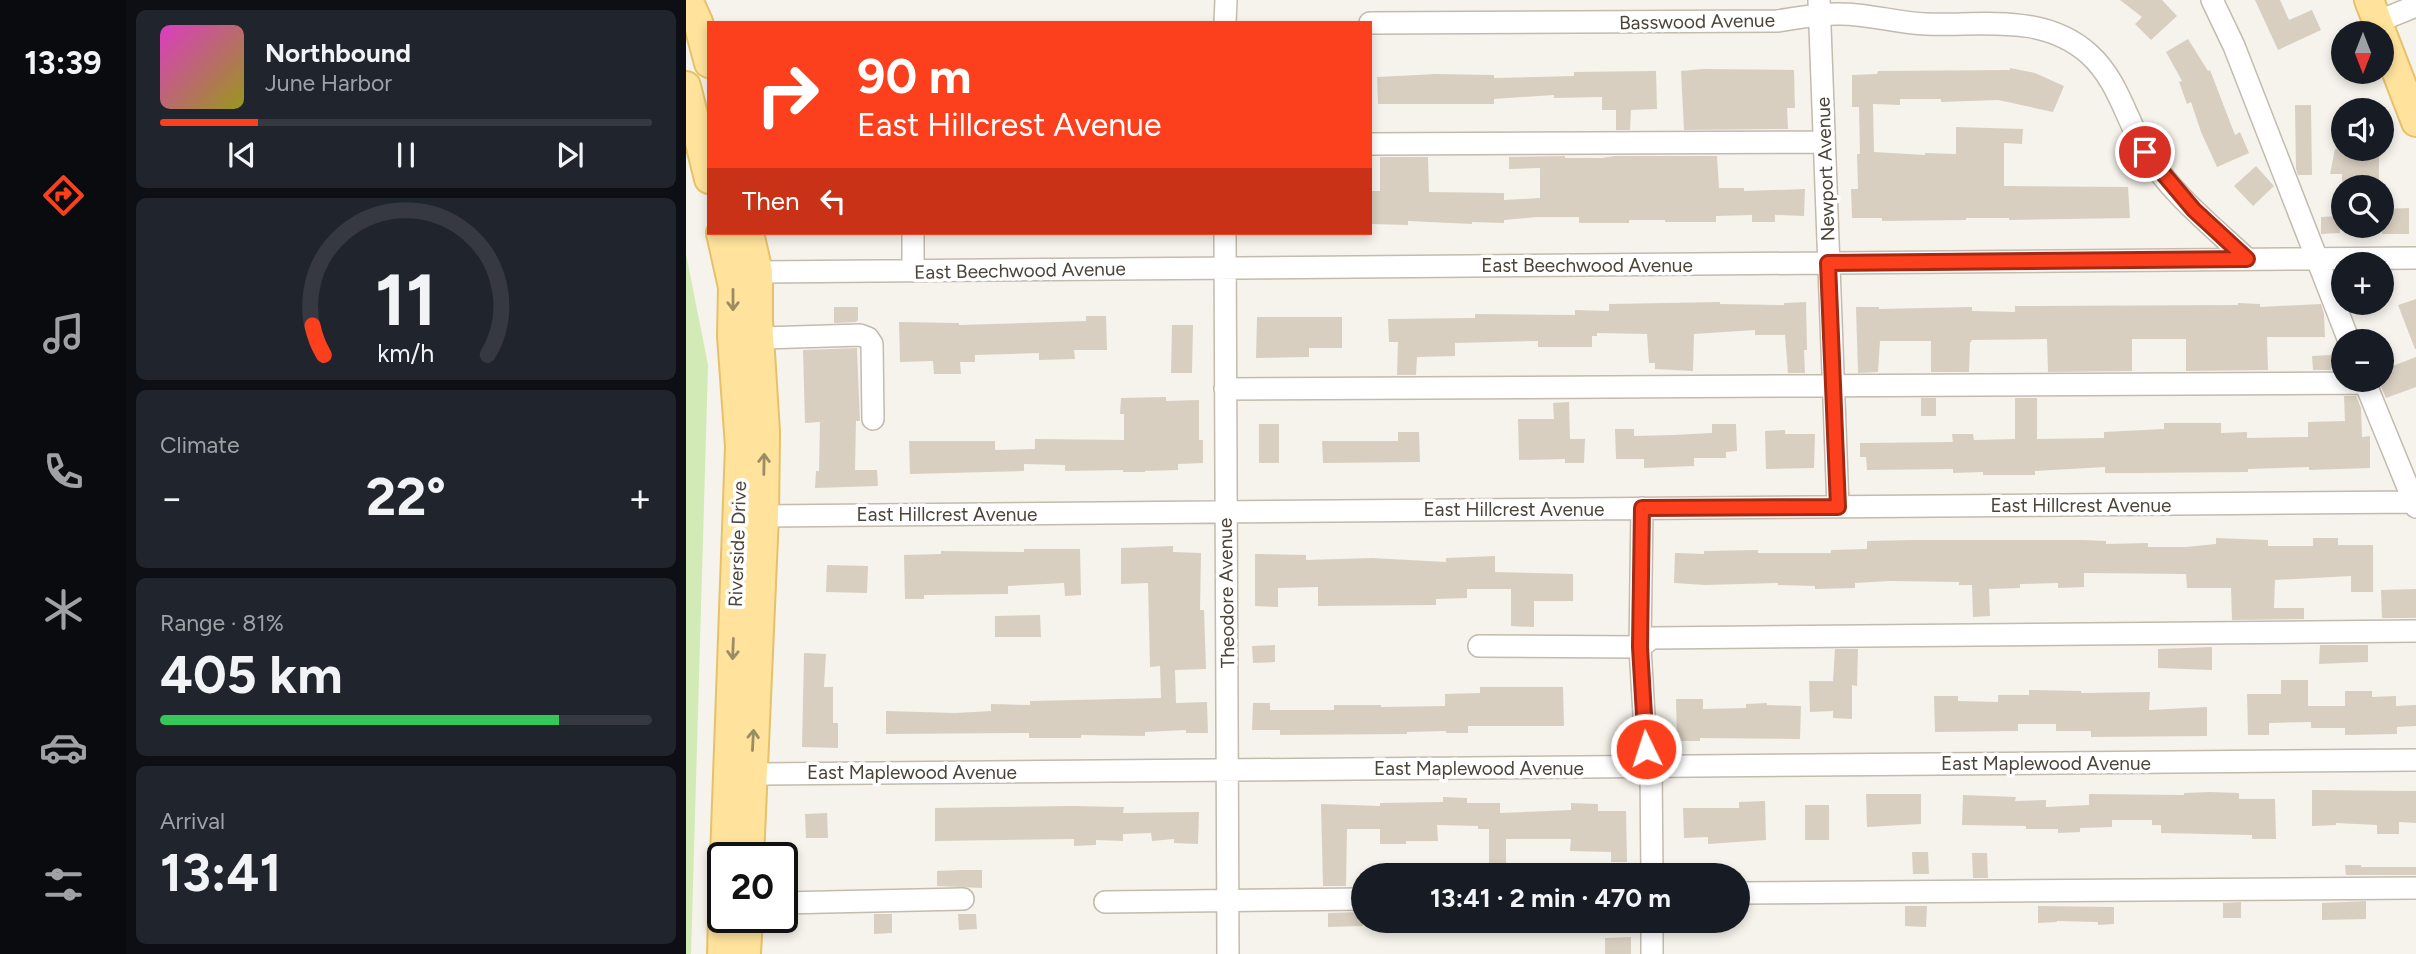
<!DOCTYPE html>
<html lang="en">
<head>
<meta charset="utf-8">
<style>
	:root { --surface:#171b24; --page:#20242c; --text:#f1f3f6; --muted:#9ea1a6; --line:#363941; --accent:#fc3f1d }
	body { margin:0; font-family:Figtree,sans-serif; background:var(--page); color:var(--text); height:100vh; display:flex; flex-direction:column; font-size:26px; white-space:nowrap }
	* { box-sizing:border-box; margin:0 }
	p { font-size:23px; color:var(--muted) }
	.icon { flex:none; width:38px; height:38px; fill:none; stroke:currentColor; stroke-width:2; stroke-linecap:round; stroke-linejoin:round }
	.map { position:relative; flex:1; overflow:hidden }
	.sheet { display:flex; flex-direction:column; gap:10px; padding:10px; background:#0d0f14; width:560px }
	.sheet>* { flex:none }
	.top-card { position:absolute; left:21px; top:21px; width:665px; height:214px; border-radius:0px; box-shadow:0 4px 10px #0003; background:#fc3f1d; color:#fff; overflow:hidden }
	.needle { width:46px; rotate:180deg }
	.controls { position:absolute; left:1645px; top:21px; display:grid; gap:14px }
	.controls a { display:grid; place-items:center; width:63px; height:63px; border-radius:50%; background:var(--surface); box-shadow:0 4px 10px #0003; font-size:35px }
	.speed { position:absolute; left:21px; top:842px; display:flex; gap:14px; font-size:35px; font-weight:700; text-align:center }
	.speed>* { display:grid; place-content:center; width:91px; height:91px; border-radius:50%; background:var(--surface); box-shadow:0 4px 10px #0003; line-height:1 }
	.speed .limit { border:4px solid #111; border-radius:10px; background:#fff; color:#111 }
	.pin { position:absolute; display:grid; place-items:center; width:60px; height:60px; color:#fff; margin:-30px; border:4px solid #fff; border-radius:50%; box-shadow:0 2px 7px #0007 }
	.me { position:absolute; width:77px; margin:-38px; rotate:356deg; stroke-linejoin:round; filter:drop-shadow(0 0 5px #0008) }
	.turn { display:flex; align-items:center; gap:24px; height:147px; padding:0 35px; font-size:32px }
	.turn .icon { width:91px; height:91px; stroke-width:2.5 }
	.turn b { display:block; font-size:49px; line-height:60px }
	.then { display:flex; align-items:center; height:66px; padding:0 35px; background:#0003; gap:14px; font-size:26px }
	.big { font-size:52px; font-weight:700; line-height:1.1 }
	.sheet .tile { flex:1; display:flex; flex-direction:column; justify-content:center; gap:10px; min-width:0; padding:0 24px; border-radius:10px; background:var(--page) }
	.sheet .dial { align-items:center; gap:0 }
	.dial svg { height:182px; overflow:visible; fill:none; stroke:var(--line); stroke-width:7; stroke-linecap:round; text-anchor:middle }
	.dial text { fill:var(--text); stroke:none }
	.song { display:flex; align-items:center; gap:21px }
	.cover { width:84px; height:84px; border-radius:10px; background:linear-gradient(135deg,hsl(310 70% 55%),hsl(60 70% 35%)) }
	.played { height:7px; border-radius:4px; background:linear-gradient(90deg,var(--accent) 20%,var(--line) 20%) }
	.keys { display:flex; justify-content:space-around; direction:ltr }
	.heat { display:flex; justify-content:space-between; align-items:center; font-size:38px; direction:ltr }
	.charge { height:10px; border-radius:5px; background:linear-gradient(90deg,#34c759 81%,var(--line) 0) }
	.trip { position:absolute; left:665px; top:863px; width:399px; height:70px; border-radius:35px; background:var(--surface); box-shadow:0 4px 10px #0003; font-weight:700; line-height:70px; text-align:center }
	main { display:flex; flex:1; min-height:0 }
	.menu { display:flex; flex-direction:column; width:126px; justify-content:space-around; align-items:center; background:#090b0e; color:var(--muted) }
	.menu .icon { width:49px; height:49px }
	.menu .active { color:var(--accent) }
	.menu b { font-size:32px; color:var(--text) }
	.map>svg:first-child { display:block }
	.green { fill:#d2eab5 }
	.building { fill:#d8cfc1 }
	.lines { fill:none; stroke-linecap:round; stroke-linejoin:round }
	.minor-casing { stroke:#c2bbae; stroke-width:24 }
	.major-casing { stroke:#e6c16a; stroke-width:32 }
	.minor { stroke:#fff; stroke-width:21 }
	.major { stroke:#ffe39c; stroke-width:28 }
	.oneway { stroke:#9c8c66 }
	.route-casing { stroke:#a42913; stroke-width:18 }
	.route { stroke:#fc3f1d; stroke-width:12 }
	.labels { text-anchor:middle; stroke-width:7; stroke-linejoin:round; paint-order:stroke }
	.street-label { font-size:19px; fill:#4b4439; stroke:#fff }
</style>
</head>
<body>
<main>
<nav class="menu">
<b>13:39</b>
<svg class="icon active" aria-label="directions" viewBox="0 0 24 24"><path d="M12 3l9 9-9 9-9-9zM9 14v-3h6M13 9l2 2-2 2"/></svg>
<svg class="icon" aria-label="music" viewBox="0 0 24 24"><path d="M9 18V5l10-2v13"/><circle cx="6" cy="18" r="3"/><circle cx="16" cy="16" r="3"/></svg>
<svg class="icon" aria-label="phone" viewBox="0 0 24 24"><path d="M5 4h4l2 5-3 2q2 4 5 5l2-3 5 2v4C11 20 4 13 5 4z"/></svg>
<svg class="icon" aria-label="climate" viewBox="0 0 24 24"><path d="M12 3v18M4 7l16 10M4 17L20 7"/></svg>
<svg class="icon" aria-label="car" viewBox="0 0 24 24"><path d="M5 17H2v-5l4-1 3-4h7l3 4 3 1v5h-3M9 17h6M6 11h13"/><circle cx="7" cy="17" r="2"/><circle cx="17" cy="17" r="2"/></svg>
<svg class="icon" aria-label="filters" viewBox="0 0 24 24"><path d="M4 7h16M4 17h16"/><circle cx="9" cy="7" r="2"/><circle cx="15" cy="17" r="2"/></svg>
</nav>
<section class="sheet">
<div class="tile">
<div class="song"><i class="cover"></i><div><b>Northbound</b><p>June Harbor</p></div></div>
<div class="played"></div>
<div class="keys"><svg class="icon" aria-label="previous" viewBox="0 0 24 24"><path d="M18 5L8 12l10 7zM5 5v14"/></svg><svg class="icon" aria-label="pause" viewBox="0 0 24 24"><path d="M8 5v14M16 5v14"/></svg><svg class="icon" aria-label="next" viewBox="0 0 24 24"><path d="M6 5l10 7-10 7zM19 5v14"/></svg></div>
</div>
<div class="tile dial"><svg viewBox="0 0 100 80">
<path d="M14 69A42 42 0 1 1 86 69"/>
<path d="M14 69A42 42 0 0 1 9 56" stroke="#fc3f1d"/>
<text x="50" y="56" font-size="32" font-weight="700">11</text>
<text x="50" y="72" font-size="11">km/h</text>
</svg></div>
<div class="tile"><p>Climate</p>
<div class="heat"><a>−</a><b class="big">22°</b><a>+</a></div>
</div>
<div class="tile"><p>Range · 81%</p><b class="big">405 km</b><div class="charge"></div></div>
<div class="tile"><p>Arrival</p><b class="big">13:41</b></div>
</section>
<div class="map">
<svg width="1730" height="954" viewBox="0 0 1730 954">
	<rect width="100%" height="100%" fill="#f6f3ec"/>
	<path class="green" d="M 0,254 L 22,365 L 5,954 L 0,954 Z"/>
	<path class="building" d="M 1434,0 L 1476,0 L 1491,16 L 1465,40 L 1449,24 L 1456,17 Z
		M 1569,0 L 1594,0 L 1603,20 L 1626,10 L 1635,30 L 1592,50 Z
		M 1502,39 L 1522,71 L 1524,70 L 1549,135 L 1554,132 L 1563,153 L 1531,167 L 1515,132 L 1505,102 L 1501,104 L 1493,82 L 1496,81 L 1480,52 Z
		M 1324,68 L 1349,73 L 1378,86 L 1367,112 L 1312,100 L 1255,102 L 1255,99 L 1214,99 L 1214,105 L 1187,104 L 1188,152 L 1239,155 L 1239,153 L 1270,154 L 1270,127 L 1337,129 L 1336,144 L 1318,143 L 1318,186 L 1442,187 L 1444,218 L 1323,220 L 1323,218 L 1280,218 L 1280,220 L 1196,221 L 1196,218 L 1166,218 L 1165,189 L 1172,189 L 1171,154 L 1174,154 L 1173,107 L 1166,107 L 1166,75 L 1191,74 L 1192,71 L 1324,70 Z
		M 1017,69 L 1108,70 L 1109,108 L 1101,108 L 1102,129 L 998,130 L 995,71 Z
		M 970,71 L 971,109 L 945,110 L 944,130 L 930,130 L 930,110 L 916,110 L 916,97 L 868,98 L 868,95 L 808,99 L 808,104 L 692,104 L 691,77 L 750,74 L 808,75 L 808,78 L 888,76 L 888,72 Z
		M 1609,105 L 1625,105 L 1626,175 L 1612,175 L 1610,169 Z
		M 1649,149 L 1693,149 L 1693,187 L 1656,187 L 1656,174 L 1644,174 Z
		M 879,156 L 879,158 L 916,158 L 929,156 L 1031,156 L 1033,188 L 1058,188 L 1058,191 L 1119,189 L 1118,216 L 1089,215 L 1089,222 L 1066,222 L 1066,215 L 1030,216 L 1030,222 L 979,222 L 979,220 L 943,220 L 943,223 L 893,223 L 893,217 L 851,217 L 818,220 L 818,223 L 786,222 L 786,224 L 722,221 L 722,225 L 684,224 L 684,191 L 694,191 L 694,157 L 742,157 L 743,192 L 818,193 L 818,200 L 854,198 L 854,168 L 823,169 L 823,157 Z
		M 1570,166 L 1588,186 L 1567,206 L 1548,186 Z
		M 1723,208 L 1723,234 L 1696,234 L 1696,209 Z
		M 1653,216 L 1654,233 L 1635,234 L 1635,217 Z
		M 1730,299 L 1730,349 L 1729,349 L 1712,305 Z
		M 1034,302 L 1034,304 L 1098,305 L 1098,303 L 1120,302 L 1121,350 L 1118,350 L 1119,373 L 1102,373 L 1099,335 L 1069,335 L 1069,330 L 1008,334 L 1007,371 L 969,369 L 969,363 L 963,363 L 961,334 L 911,333 L 911,336 L 906,336 L 906,347 L 852,347 L 852,341 L 769,343 L 769,356 L 731,357 L 730,375 L 711,375 L 712,342 L 703,342 L 702,319 L 789,318 L 789,314 L 889,315 L 889,310 L 923,311 L 923,304 Z
		M 1552,303 L 1574,304 L 1574,307 L 1635,304 L 1638,314 L 1639,337 L 1581,337 L 1582,370 L 1500,371 L 1500,339 L 1446,339 L 1446,371 L 1362,372 L 1361,339 L 1286,340 L 1284,343 L 1283,372 L 1245,372 L 1245,341 L 1194,341 L 1192,372 L 1172,373 L 1170,307 L 1193,307 L 1193,309 L 1286,307 L 1286,311 L 1329,312 L 1329,306 L 1552,305 Z
		M 148,307 L 172,307 L 172,320 L 170,322 L 148,323 Z
		M 400,316 L 420,316 L 421,350 L 388,350 L 389,359 L 353,360 L 353,353 L 289,355 L 289,362 L 274,362 L 275,374 L 248,374 L 247,361 L 214,362 L 213,322 L 273,323 L 273,325 L 369,322 L 400,321 Z
		M 571,317 L 656,317 L 656,348 L 623,348 L 623,357 L 570,358 Z
		M 486,325 L 507,325 L 506,373 L 485,373 Z
		M 171,348 L 174,421 L 170,421 L 169,470 L 191,470 L 192,486 L 129,488 L 130,471 L 133,471 L 134,422 L 119,423 L 117,350 Z
		M 1645,355 L 1645,370 L 1627,370 L 1626,356 Z
		M 1730,357 L 1730,387 L 1700,398 L 1692,380 L 1696,380 L 1696,370 Z
		M 1658,396 L 1670,396 L 1675,408 L 1676,437 L 1684,436 L 1684,468 L 1623,470 L 1623,467 L 1562,469 L 1562,472 L 1448,473 L 1419,473 L 1419,467 L 1349,471 L 1349,475 L 1297,475 L 1297,472 L 1267,473 L 1267,469 L 1181,470 L 1180,457 L 1174,457 L 1174,443 L 1267,442 L 1266,434 L 1287,434 L 1288,440 L 1329,439 L 1329,398 L 1351,398 L 1351,439 L 1418,438 L 1418,432 L 1478,429 L 1478,423 L 1535,423 L 1535,433 L 1561,432 L 1561,438 L 1622,437 L 1622,422 L 1659,421 Z
		M 480,397 L 480,401 L 513,400 L 513,440 L 517,440 L 517,463 L 492,464 L 492,470 L 459,471 L 459,472 L 437,472 L 437,470 L 379,471 L 379,465 L 338,464 L 338,471 L 224,474 L 223,441 L 309,441 L 309,450 L 349,449 L 349,439 L 438,440 L 438,414 L 434,414 L 435,398 Z
		M 1235,398 L 1250,398 L 1250,416 L 1235,416 Z
		M 883,402 L 884,439 L 899,439 L 898,463 L 879,463 L 879,459 L 833,460 L 832,419 L 868,419 L 867,403 Z
		M 573,424 L 593,424 L 593,463 L 573,463 Z
		M 1026,424 L 1050,424 L 1051,451 L 1040,452 L 1040,458 L 1008,458 L 1008,466 L 958,468 L 958,459 L 930,459 L 929,429 L 948,429 L 948,436 L 987,435 L 1026,433 Z
		M 1099,430 L 1099,434 L 1129,434 L 1128,468 L 1080,469 L 1079,431 Z
		M 712,432 L 733,432 L 734,462 L 637,463 L 636,441 L 712,441 Z
		M 1530,538 L 1582,540 L 1582,546 L 1627,546 L 1627,538 L 1652,538 L 1652,545 L 1687,545 L 1687,592 L 1665,592 L 1665,576 L 1589,580 L 1588,608 L 1618,608 L 1618,619 L 1546,620 L 1545,588 L 1501,588 L 1500,574 L 1398,573 L 1398,587 L 1372,588 L 1372,583 L 1334,584 L 1334,588 L 1303,589 L 1304,616 L 1287,617 L 1286,585 L 1273,585 L 1273,582 L 1204,581 L 1169,583 L 1169,588 L 1129,589 L 1129,586 L 1092,585 L 1092,583 L 1019,585 L 988,583 L 989,553 L 1018,554 L 1018,551 L 1072,550 L 1072,553 L 1145,553 L 1145,550 L 1181,549 L 1181,541 L 1226,540 L 1397,540 L 1420,541 L 1420,544 L 1462,543 L 1462,547 L 1500,547 L 1530,544 Z
		M 487,546 L 487,552 L 515,553 L 514,610 L 518,610 L 520,669 L 489,670 L 490,703 L 521,702 L 522,733 L 500,733 L 500,730 L 459,732 L 459,736 L 395,735 L 395,738 L 343,738 L 343,733 L 200,734 L 200,711 L 269,713 L 305,711 L 305,704 L 344,705 L 344,701 L 475,698 L 474,666 L 464,667 L 462,583 L 435,584 L 435,548 Z
		M 338,549 L 394,549 L 395,595 L 379,596 L 378,583 L 322,586 L 322,594 L 238,595 L 238,599 L 219,599 L 218,555 L 255,554 L 255,551 L 338,552 Z
		M 569,554 L 620,555 L 620,560 L 686,558 L 760,562 L 760,558 L 809,556 L 809,572 L 887,574 L 887,601 L 848,601 L 848,627 L 825,626 L 825,589 L 781,589 L 781,598 L 750,599 L 750,605 L 632,606 L 632,587 L 592,588 L 592,607 L 569,606 Z
		M 141,565 L 182,566 L 181,593 L 140,592 Z
		M 1730,589 L 1730,618 L 1696,618 L 1695,590 Z
		M 354,615 L 355,637 L 309,637 L 309,616 Z
		M 589,645 L 589,662 L 567,663 L 566,646 Z
		M 1634,645 L 1682,645 L 1682,662 L 1633,664 Z
		M 1526,647 L 1526,670 L 1472,668 L 1472,649 Z
		M 1149,649 L 1172,649 L 1171,686 L 1166,685 L 1166,719 L 1147,718 L 1147,711 L 1124,712 L 1123,681 L 1147,681 Z
		M 118,653 L 140,654 L 138,687 L 147,687 L 147,723 L 152,723 L 152,748 L 116,747 Z
		M 1595,680 L 1622,680 L 1622,706 L 1659,706 L 1659,691 L 1686,691 L 1686,697 L 1710,696 L 1710,706 L 1730,705 L 1730,726 L 1711,727 L 1711,734 L 1659,735 L 1659,728 L 1625,728 L 1625,722 L 1583,723 L 1583,735 L 1562,735 L 1561,694 L 1595,694 Z
		M 794,687 L 877,687 L 878,726 L 782,726 L 782,733 L 760,733 L 760,731 L 721,732 L 721,734 L 594,735 L 594,730 L 566,730 L 567,703 L 584,703 L 584,710 L 648,710 L 648,705 L 695,705 L 695,707 L 759,706 L 759,694 L 794,693 Z
		M 1343,690 L 1395,691 L 1395,693 L 1464,692 L 1463,710 L 1521,707 L 1521,736 L 1405,737 L 1405,731 L 1370,731 L 1370,724 L 1332,724 L 1332,731 L 1249,732 L 1248,696 L 1272,696 L 1272,701 L 1312,702 L 1312,695 L 1343,695 Z
		M 990,699 L 1017,699 L 1017,709 L 1060,708 L 1060,704 L 1081,703 L 1081,705 L 1115,706 L 1114,739 L 1014,738 L 1014,741 L 991,741 Z
		M 1626,790 L 1730,791 L 1730,823 L 1713,822 L 1713,834 L 1691,834 L 1691,825 L 1650,823 L 1650,825 L 1626,826 Z
		M 1524,792 L 1553,793 L 1553,799 L 1589,799 L 1590,839 L 1566,839 L 1566,835 L 1475,833 L 1475,825 L 1466,825 L 1466,820 L 1426,820 L 1426,827 L 1394,828 L 1394,832 L 1372,833 L 1372,829 L 1340,829 L 1340,826 L 1276,825 L 1277,795 L 1330,797 L 1329,801 L 1360,800 L 1360,807 L 1403,805 L 1403,794 L 1498,795 L 1498,793 Z
		M 1180,794 L 1235,794 L 1235,824 L 1181,827 Z
		M 757,797 L 781,798 L 781,803 L 814,803 L 814,813 L 885,810 L 885,803 L 912,804 L 912,811 L 940,811 L 941,862 L 925,862 L 925,852 L 884,851 L 885,839 L 820,839 L 820,868 L 803,868 L 803,829 L 792,829 L 792,826 L 751,825 L 752,841 L 720,841 L 720,844 L 694,844 L 694,829 L 661,829 L 660,886 L 637,886 L 635,804 L 694,806 L 694,803 L 757,802 Z
		M 1079,801 L 1080,840 L 1022,844 L 1022,837 L 998,838 L 997,808 L 1053,808 L 1053,802 Z
		M 1119,805 L 1143,805 L 1143,840 L 1119,840 Z
		M 386,806 L 438,807 L 437,813 L 513,812 L 512,844 L 488,843 L 488,839 L 466,841 L 465,833 L 437,834 L 437,841 L 410,840 L 410,845 L 388,846 L 388,839 L 249,841 L 249,808 Z
		M 141,813 L 142,838 L 120,838 L 119,814 Z
		M 1226,852 L 1242,852 L 1243,874 L 1227,874 Z
		M 1286,853 L 1301,853 L 1302,878 L 1287,878 Z
		M 1659,865 L 1675,865 L 1675,867 L 1730,867 L 1730,875 L 1660,875 Z
		M 275,870 L 296,870 L 296,888 L 251,886 L 251,871 Z
		M 1680,901 L 1680,919 L 1636,920 L 1636,903 Z
		M 1555,902 L 1555,918 L 1537,918 L 1537,903 Z
		M 1219,906 L 1241,906 L 1240,927 L 1219,926 Z
		M 1352,906 L 1428,907 L 1428,924 L 1412,925 L 1412,922 L 1371,921 L 1371,922 L 1352,923 Z
		M 677,912 L 677,926 L 642,927 L 642,913 Z
		M 188,914 L 206,914 L 206,933 L 188,934 Z
		M 272,914 L 290,914 L 291,929 L 273,930 Z
		M 945,937 L 945,954 L 919,954 L 919,938 Z"/>
	<g class="lines">
		<g class="minor-casing">
			<path id="minor" d="M 1133,0 L 1152,507
				M 1526,0 L 1548,46 L 1663,341
				M 1693,21 L 1730,6
				M 539,23 L 540,0
				M 684,23 L 1091,21 C 1112,18 1134,13 1155,14 C 1183,14 1211,23 1240,24 C 1296,26 1357,13 1403,54 C 1432,80 1440,119 1459,151 C 1484,193 1526,226 1561,259
				M 684,144 L 1138,142
				M 539,233 L 542,954
				M 227,271 L 227,233
				M 72,272 L 1730,258
				M 73,338 L 174,335 L 182,338 L 186,344 L 187,419
				M 1678,380 L 1730,507
				M 539,389 L 1680,383
				M 63,516 L 1730,502
				M 793,646 L 954,647 L 956,508
				M 66,774 L 1730,760
				M 966,875 L 965,767 L 960,749 L 954,647 L 966,638 L 1730,631
				M 1052,893 L 1730,888
				M 419,902 L 677,899
				M 96,903 L 277,899
				M 966,920 L 966,954"/>
		</g>
		<g class="major-casing">
			<path id="major" d="M 2,0 L 12,22 L 23,63
				M 1683,0 L 1730,122
				M 0,86 L 23,179
				M 35,233 L 47,287 L 46,336 L 54,446 L 39,858
				M 63,233 L 72,272 L 72,321 L 79,432 L 78,515 L 63,858
				M 36,954 L 37,917
				M 60,954 L 62,917"/>
		</g>
		<use href="#minor" class="minor"/>
		<use href="#major" class="major"/>
	</g>
	<defs><path id="oneway-shaft" d="M-6 0H5M1.5-3L5.5 0L1.5 3" fill="none" stroke-width="1.6" stroke-linecap="round" stroke-linejoin="round" transform="scale(1.75)"/></defs>
	<g class="oneway">
		<use href="#oneway-shaft" transform="translate(47 300) rotate(90)"/>
		<use href="#oneway-shaft" transform="translate(78 464) rotate(-89)"/>
		<use href="#oneway-shaft" transform="translate(47 649) rotate(92)"/>
		<use href="#oneway-shaft" transform="translate(67 740) rotate(-87)"/>
	</g>
	<g class="lines">
		<g class="route-casing">
			<path id="route" d="M 960,749 L 954,647 L 956,508 L 1152,507 L 1142,263 L 1561,259 L 1508,210 L 1459,152"/>
		</g>
		<use href="#route" class="route"/>
	</g>
	<g class="labels">
		<g class="street-label">
			<text transform="translate(1011 21) rotate(-1)" y="7">Basswood Avenue</text>
			<text transform="translate(1139 169) rotate(-92)" y="7">Newport Avenue</text>
			<text x="901" y="272">East Beechwood Avenue</text>
			<text transform="translate(334 270) rotate(-1)" y="7">East Beechwood Avenue</text>
			<text x="1395" y="512">East Hillcrest Avenue</text>
			<text x="828" y="516">East Hillcrest Avenue</text>
			<text x="261" y="521">East Hillcrest Avenue</text>
			<text transform="translate(51 544) rotate(-88)" y="7">Riverside Drive</text>
			<text transform="translate(540 593) rotate(-91)" y="7">Theodore Avenue</text>
			<text x="1360" y="770">East Maplewood Avenue</text>
			<text x="793" y="775">East Maplewood Avenue</text>
			<text x="226" y="779">East Maplewood Avenue</text>
		</g>
	</g>
</svg>
<div class="controls">
<a><svg class="needle" viewBox="-14 -14 28 28"><path d="M0-13l5 13h-10z" fill="#e53935"/><path d="M0 13l5-13h-10z" fill="#9ea1a6"/></svg></a>
<a><svg class="icon" aria-label="sound" viewBox="0 0 24 24"><path d="M4 9h4l5-4v14l-5-4H4zM17 9q2 3 0 6"/></svg></a>
<a><svg class="icon" aria-label="search" viewBox="0 0 24 24"><circle cx="10" cy="10" r="6"/><path d="M15 15l6 6"/></svg></a>
<a>+</a>
<a>−</a>
</div>
<div class="speed"><div class="limit">20</div></div>
<div class="pin" style="left:1459px;top:152px;background:#d93025"><svg class="icon" aria-label="arrive" viewBox="0 0 24 24"><path d="M6 21V4h12l-3 4 3 4H6"/></svg></div>
<svg class="me" style="left:960px;top:749px" viewBox="-20 -20 40 40"><circle r="17" fill="#fc3f1d" stroke="#fff" stroke-width="3"/><path d="M0-11L8 9 0 5-8 9z" fill="#fff"/></svg>
<div class="trip">13:41 · 2 min · 470 m</div>
<div class="top-card">
<div class="turn"><svg class="icon" aria-label="right" viewBox="0 0 24 24"><path d="M7 20v-9h11M14 6l5 5-5 5"/></svg><div><b>90 m</b>East Hillcrest Avenue</div></div>
<div class="then">Then<svg class="icon" aria-label="left" viewBox="0 0 24 24"><path d="M17 20v-9H6M10 6l-5 5 5 5"/></svg></div>
</div>
</div>
</main>
</body>
</html>
